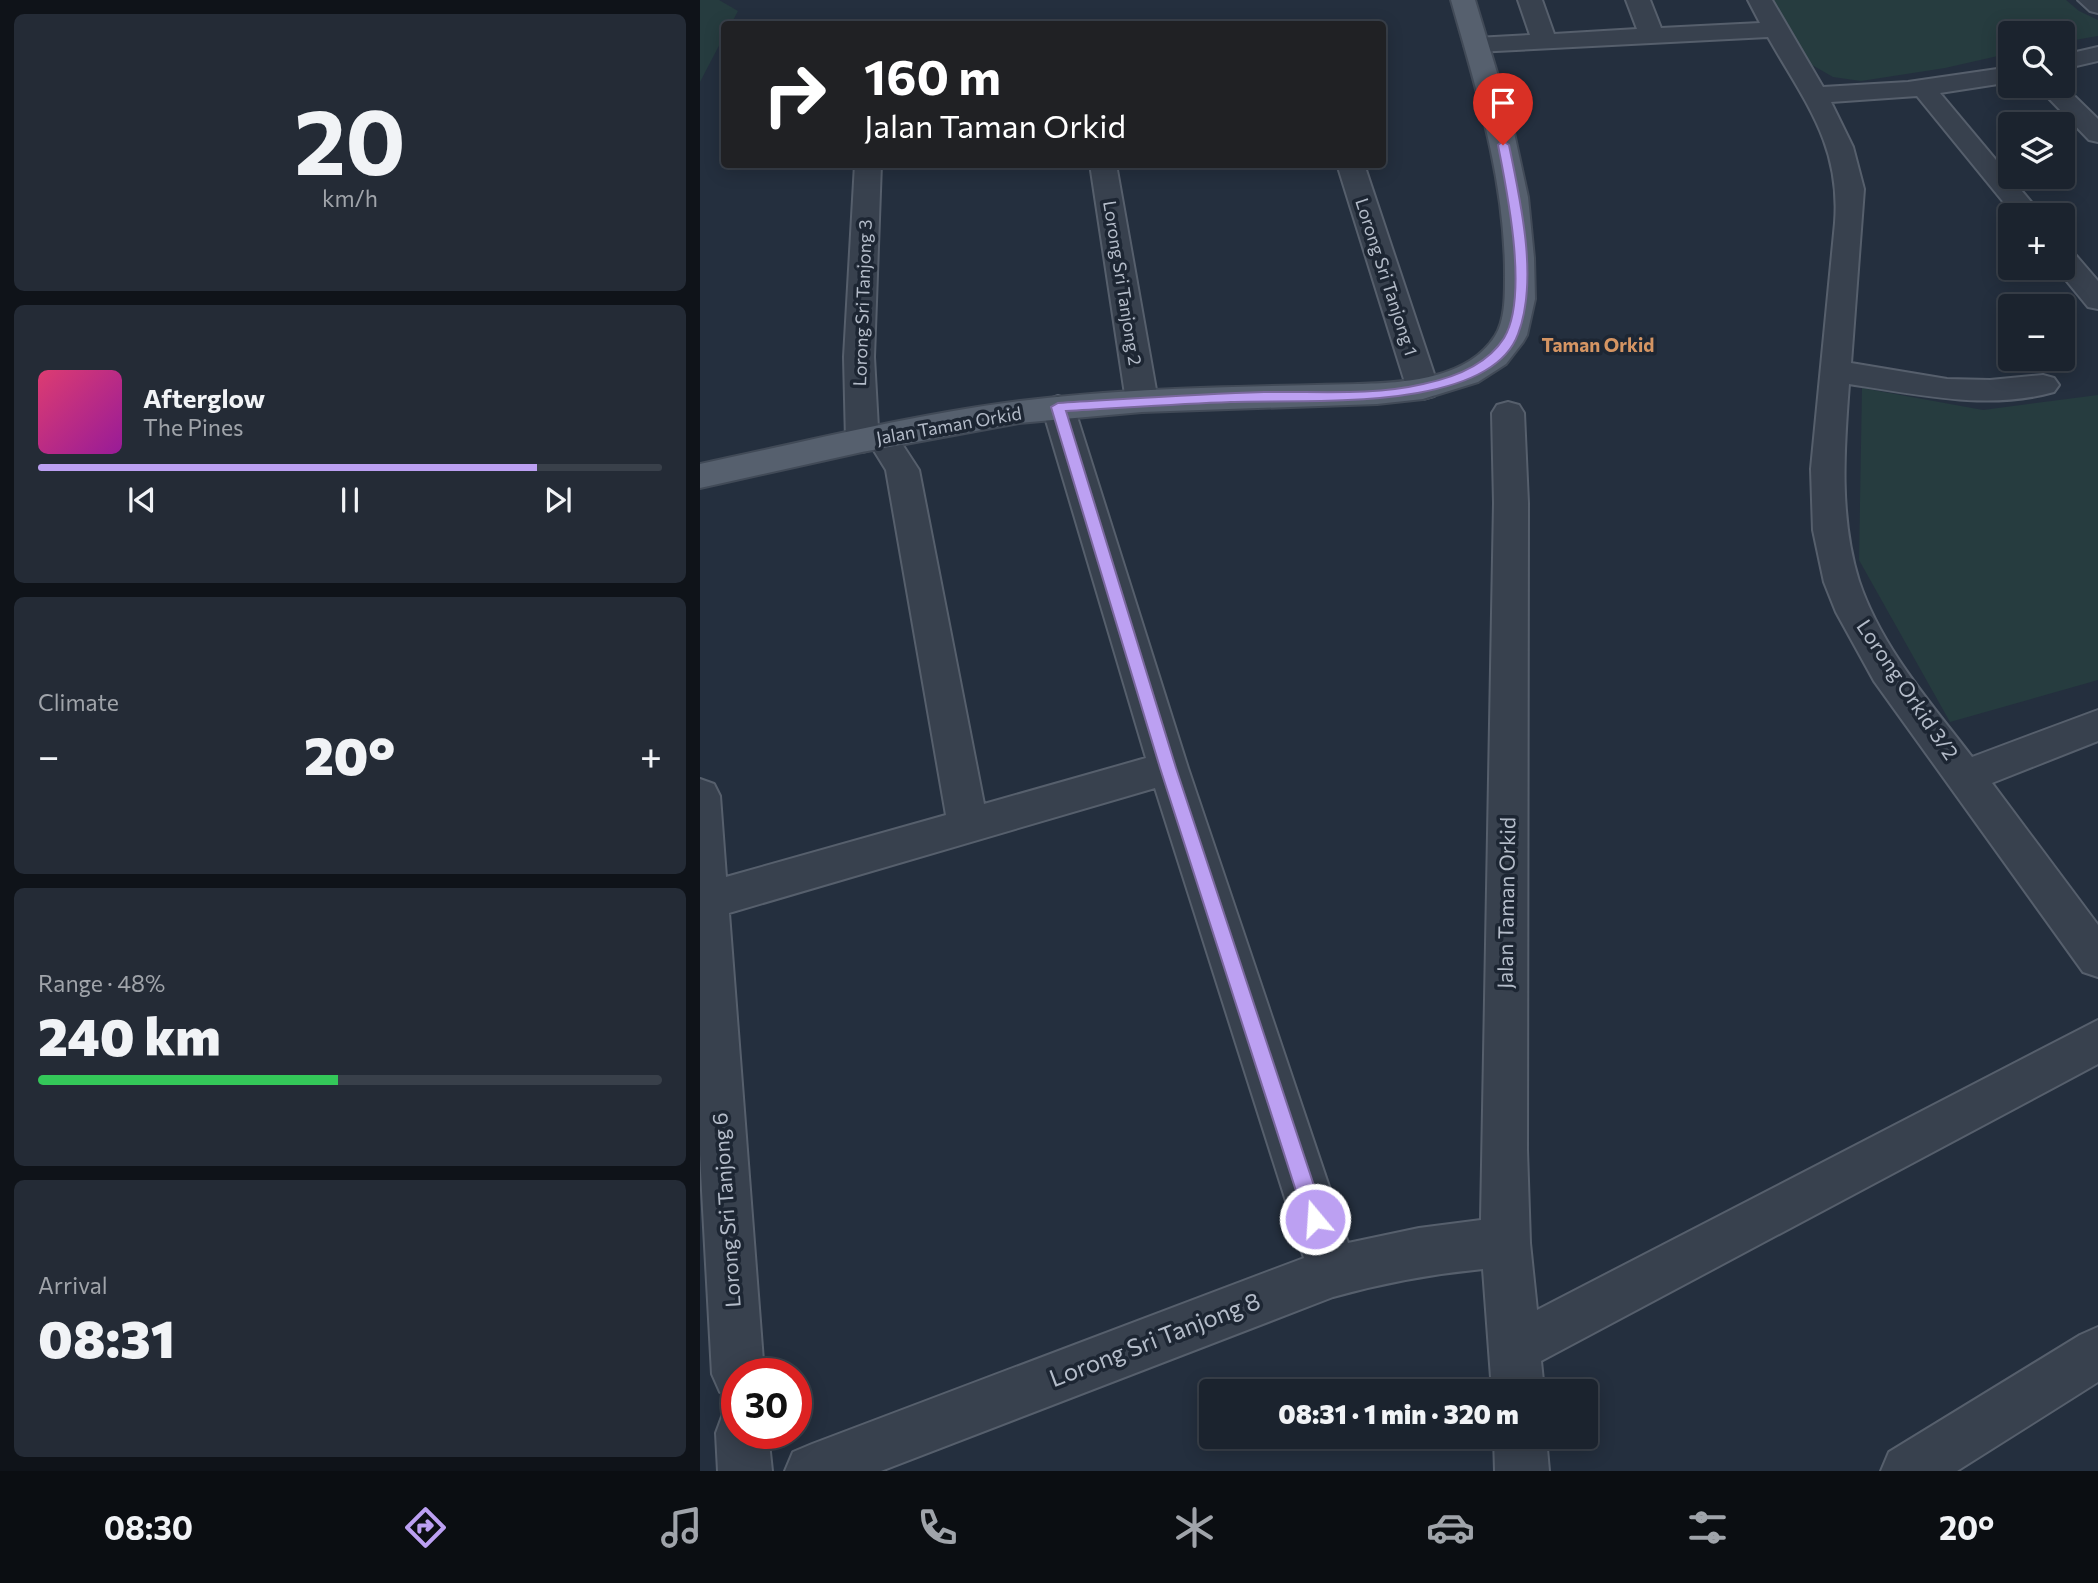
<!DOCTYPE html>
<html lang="en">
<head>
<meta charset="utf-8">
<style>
	:root { --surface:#1b232e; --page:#242b36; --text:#f1f3f6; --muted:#a0a4aa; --line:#39404a; --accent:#bca0f2 }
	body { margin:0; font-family:Commissioner,sans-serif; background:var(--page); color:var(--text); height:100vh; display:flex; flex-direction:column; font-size:26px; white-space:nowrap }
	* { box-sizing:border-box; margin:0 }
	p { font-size:23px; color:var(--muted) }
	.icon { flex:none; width:38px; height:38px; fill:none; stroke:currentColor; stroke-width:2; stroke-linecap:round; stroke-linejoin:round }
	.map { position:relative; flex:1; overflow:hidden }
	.details { display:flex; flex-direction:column; gap:14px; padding:14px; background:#0f1319; width:700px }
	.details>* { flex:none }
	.hud { position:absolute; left:21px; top:21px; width:665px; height:147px; border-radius:7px; box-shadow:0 4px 18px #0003,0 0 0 2px var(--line); background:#202124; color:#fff; overflow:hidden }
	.fabs { position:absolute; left:1298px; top:21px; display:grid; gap:14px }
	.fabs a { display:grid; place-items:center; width:77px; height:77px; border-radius:7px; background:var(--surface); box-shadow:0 4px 18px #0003,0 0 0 2px var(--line); font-size:35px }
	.speed { position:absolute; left:21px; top:1358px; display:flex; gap:14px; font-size:35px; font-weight:700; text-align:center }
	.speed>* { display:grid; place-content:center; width:91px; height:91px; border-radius:50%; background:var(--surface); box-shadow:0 4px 18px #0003,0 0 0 2px var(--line); line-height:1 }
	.speed .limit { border:10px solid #d22; background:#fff; color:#111 }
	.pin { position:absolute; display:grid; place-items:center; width:60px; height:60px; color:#fff; margin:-72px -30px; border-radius:50% 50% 50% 0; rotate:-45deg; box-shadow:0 0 7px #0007 }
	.pin .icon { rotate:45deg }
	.me { position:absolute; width:77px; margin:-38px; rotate:342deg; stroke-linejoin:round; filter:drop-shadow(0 0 5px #0008) }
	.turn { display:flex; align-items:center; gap:24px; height:147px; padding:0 28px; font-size:32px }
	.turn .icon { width:91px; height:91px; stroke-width:2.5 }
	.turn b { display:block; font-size:49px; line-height:60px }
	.big { font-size:52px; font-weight:800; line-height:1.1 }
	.details .widget { flex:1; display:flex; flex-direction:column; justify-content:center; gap:10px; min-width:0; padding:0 24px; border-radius:10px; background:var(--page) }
	.details .dial { align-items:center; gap:0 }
	.dial b { font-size:91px; line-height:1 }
	.song { display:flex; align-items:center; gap:21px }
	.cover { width:84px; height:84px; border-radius:10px; background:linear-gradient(135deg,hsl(340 70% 55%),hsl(300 70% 35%)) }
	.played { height:7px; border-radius:4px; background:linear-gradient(90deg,var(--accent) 80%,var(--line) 80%) }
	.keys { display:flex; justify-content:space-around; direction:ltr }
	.heat { display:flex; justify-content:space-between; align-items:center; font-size:38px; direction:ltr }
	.charge { height:10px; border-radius:5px; background:linear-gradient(90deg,#34c759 48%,var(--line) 0) }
	.trip { position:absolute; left:499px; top:1379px; width:399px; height:70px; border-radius:7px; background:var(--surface); box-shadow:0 4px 18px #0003,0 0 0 2px var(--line); font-weight:800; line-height:70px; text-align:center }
	.tab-bar { display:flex; height:112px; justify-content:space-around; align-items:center; background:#0b0e12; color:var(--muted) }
	.tab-bar .icon { width:49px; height:49px }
	.tab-bar .on { color:var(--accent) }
	.tab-bar b { font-size:32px; color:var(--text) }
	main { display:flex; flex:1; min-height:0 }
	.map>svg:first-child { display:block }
	.green { fill:#263c3f }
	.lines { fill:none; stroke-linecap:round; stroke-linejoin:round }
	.minor-casing { stroke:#565f6c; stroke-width:4 }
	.major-casing { stroke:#414a57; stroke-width:4 }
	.minor { fill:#38414e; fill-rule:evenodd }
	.major { fill:#56606e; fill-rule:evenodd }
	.route { fill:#bca0f2; stroke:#7a689d; stroke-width:2 }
	.labels { text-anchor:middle; stroke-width:7; stroke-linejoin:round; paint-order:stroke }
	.far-street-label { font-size:18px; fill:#b4bcc9; stroke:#1d2633 }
	.far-neighbourhood-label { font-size:19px; font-weight:bold; fill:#d59563; stroke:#1d2633 }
	.street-label { font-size:21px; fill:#b4bcc9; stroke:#1d2633 }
	.near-street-label { font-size:24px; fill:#b4bcc9; stroke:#1d2633 }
</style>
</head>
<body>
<main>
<section class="details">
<div class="widget dial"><b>20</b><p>km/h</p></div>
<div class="widget">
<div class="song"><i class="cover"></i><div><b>Afterglow</b><p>The Pines</p></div></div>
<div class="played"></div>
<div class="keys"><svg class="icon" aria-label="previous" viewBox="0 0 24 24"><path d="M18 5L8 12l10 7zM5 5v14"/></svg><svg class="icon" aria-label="pause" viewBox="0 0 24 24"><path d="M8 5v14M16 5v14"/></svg><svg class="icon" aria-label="next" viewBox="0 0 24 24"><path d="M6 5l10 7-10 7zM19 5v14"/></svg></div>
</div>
<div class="widget"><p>Climate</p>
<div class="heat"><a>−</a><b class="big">20°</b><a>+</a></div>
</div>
<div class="widget"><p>Range · 48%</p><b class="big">240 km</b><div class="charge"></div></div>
<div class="widget"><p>Arrival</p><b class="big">08:31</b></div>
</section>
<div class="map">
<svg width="1398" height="1471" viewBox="0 0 1398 1471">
	<rect width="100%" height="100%" fill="#242f3e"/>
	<path class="green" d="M 0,0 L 19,0 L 38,11 L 31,24 L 24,24 L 24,36 L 0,82 Z
		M 1070,0 L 1366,0 L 1379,11 L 1398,20 L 1398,36 L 1363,42 L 1363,33 L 1311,33 L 1311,53 L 1245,68 L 1161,81 L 1133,77 L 1107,62 Z
		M 1162,388 L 1283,410 L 1398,395 L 1398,680 L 1250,722 L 1159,560 Z"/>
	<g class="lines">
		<g class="minor-casing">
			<path id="minor" d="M 818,0 L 842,0 L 854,34 L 937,29 L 926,0 L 950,0 L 961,28 L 1060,23 L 1048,0 L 1072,0 L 1123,87 L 1208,82 L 1311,67 L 1311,82 L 1240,93 L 1342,215 L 1314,215 L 1217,96 L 1131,102 L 1153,147 L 1164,189 L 1151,363 L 1247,379 L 1290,380 L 1343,375 L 1354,378 L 1359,385 L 1354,392 C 1287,411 1216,394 1149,384 C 1144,449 1139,517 1159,581 C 1181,647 1230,702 1272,757 L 1398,710 L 1398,741 L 1292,783 L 1398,925 L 1398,977 L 1383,972 L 1174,681 L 1136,612 L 1124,582 L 1113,530 L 1111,469 L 1135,223 C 1141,144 1104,101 1068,37 L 776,52 L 767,50 L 764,45 L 767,40 L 776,38 L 830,35 Z
				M 1378,0 L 1398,0 L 1398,13 L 1390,11 Z
				M 1398,47 L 1398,61 L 1363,69 L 1363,55 Z
				M 1363,85 L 1398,119 L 1398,142 L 1389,140 L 1337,86 Z
				M 155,164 L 181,164 L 174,357 L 178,428 L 193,430 L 219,470 L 284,804 L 446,758 L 342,407 L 347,400 L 358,396 L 369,400 L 374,407 L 488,768 L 648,1243 L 719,1228 L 781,1220 L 794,503 L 792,413 L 797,405 L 808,402 L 819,405 L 824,413 L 828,503 L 827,1150 L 830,1243 L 837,1310 L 1398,1020 L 1398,1064 L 841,1361 L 844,1391 L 792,1391 L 783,1269 C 732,1274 683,1283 633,1297 L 181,1471 L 85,1471 L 93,1452 L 112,1444 L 604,1258 L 455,788 L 29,913 L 64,1374 L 37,1374 L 37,1399 L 20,1392 L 12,1374 L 0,1154 L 0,779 L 14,784 L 20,796 L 26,877 L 246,815 L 186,470 L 173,449 L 162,452 L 151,449 L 146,441 L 144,357 Z
				M 390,164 L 416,164 L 458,401 L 453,408 L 442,412 L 431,408 L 426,401 Z
				M 637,164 L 664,164 L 739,389 L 734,396 L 723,399 L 712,396 L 707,389 Z
				M 1363,249 L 1373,252 L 1398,281 L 1398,309 L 1388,307 L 1356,268 L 1363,268 Z
				M 1398,1327 L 1398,1382 L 1257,1471 L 1181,1471 L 1189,1452 L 1380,1335 Z
				M 37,1409 L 37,1433 L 68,1433 L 72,1471 L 18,1471 L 16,1433 L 23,1414 Z
				M 794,1437 L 846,1437 L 849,1471 L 795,1471 Z"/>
		</g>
		<g class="major-casing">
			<path id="major" d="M 751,0 L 775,0 L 811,119 L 828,197 L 834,258 L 835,299 L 827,335 L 823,342 L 806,364 L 778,382 L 723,399 L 677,404 L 442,412 L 319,423 L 162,452 L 0,488 L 0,464 C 104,442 215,414 320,401 C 432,387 545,387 658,384 C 704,383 768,379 795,336 C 805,321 805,296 805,279 C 806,183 777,91 751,0 Z"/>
		</g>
		<use href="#minor" class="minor"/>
		<use href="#major" class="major"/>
	</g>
	<path class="route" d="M 803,141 L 809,145 C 820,200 839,279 818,334 C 789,414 600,399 531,402 C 476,404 421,408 366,411 L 476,768 L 625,1219 L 622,1226 L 615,1229 L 608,1226 L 605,1219 L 460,768 L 351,407 L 358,403 C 427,399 496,394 564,392 C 616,391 672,396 723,384 C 752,378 787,365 804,338 C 829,297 807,191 798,145 Z"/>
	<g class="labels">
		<g class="far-street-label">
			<text transform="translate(686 277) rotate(72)" y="6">Lorong Sri Tanjong 1</text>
			<text transform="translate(422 283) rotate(81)" y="6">Lorong Sri Tanjong 2</text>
			<text transform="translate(163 303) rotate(-88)" y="6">Lorong Sri Tanjong 3</text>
			<text transform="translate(249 426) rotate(-10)" y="6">Jalan Taman Orkid</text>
		</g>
		<g class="far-neighbourhood-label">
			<text x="898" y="352">Taman Orkid</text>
		</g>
		<g class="street-label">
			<text transform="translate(1207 690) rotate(56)" y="7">Lorong Orkid 3/2</text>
			<text transform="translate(807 903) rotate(-89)" y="7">Jalan Taman Orkid</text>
			<text transform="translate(27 1210) rotate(-94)" y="7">Lorong Sri Tanjong 6</text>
		</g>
		<g class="near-street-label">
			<text transform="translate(455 1340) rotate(-21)" y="8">Lorong Sri Tanjong 8</text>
		</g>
	</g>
</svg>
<div class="fabs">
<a><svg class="icon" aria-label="search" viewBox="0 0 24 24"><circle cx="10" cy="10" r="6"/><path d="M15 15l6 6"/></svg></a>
<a><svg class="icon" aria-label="layers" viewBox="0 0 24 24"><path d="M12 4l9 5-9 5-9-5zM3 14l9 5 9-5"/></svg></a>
<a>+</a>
<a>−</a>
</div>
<div class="speed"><div class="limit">30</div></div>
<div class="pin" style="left:803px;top:145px;background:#d93025"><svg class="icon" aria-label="arrive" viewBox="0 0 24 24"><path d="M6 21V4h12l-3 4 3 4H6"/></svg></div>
<svg class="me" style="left:615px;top:1219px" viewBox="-20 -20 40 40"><circle r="17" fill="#bca0f2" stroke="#fff" stroke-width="3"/><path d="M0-11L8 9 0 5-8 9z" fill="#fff"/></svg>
<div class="trip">08:31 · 1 min · 320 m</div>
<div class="hud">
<div class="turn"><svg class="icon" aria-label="right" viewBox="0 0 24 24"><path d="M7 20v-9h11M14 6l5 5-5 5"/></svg><div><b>160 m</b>Jalan Taman Orkid</div></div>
</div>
</div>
</main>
<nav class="tab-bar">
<b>08:30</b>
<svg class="icon on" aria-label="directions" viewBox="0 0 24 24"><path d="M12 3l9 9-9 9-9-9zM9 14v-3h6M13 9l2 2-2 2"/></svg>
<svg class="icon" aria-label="music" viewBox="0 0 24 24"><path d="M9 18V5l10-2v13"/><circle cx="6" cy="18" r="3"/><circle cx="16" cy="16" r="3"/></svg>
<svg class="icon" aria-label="phone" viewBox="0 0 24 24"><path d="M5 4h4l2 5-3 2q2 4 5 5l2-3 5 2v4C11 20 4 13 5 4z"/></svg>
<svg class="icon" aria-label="climate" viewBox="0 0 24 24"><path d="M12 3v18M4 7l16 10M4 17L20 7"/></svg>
<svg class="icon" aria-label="car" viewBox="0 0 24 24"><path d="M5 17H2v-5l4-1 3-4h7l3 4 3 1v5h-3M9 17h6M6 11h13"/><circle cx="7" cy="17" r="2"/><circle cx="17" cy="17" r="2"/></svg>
<svg class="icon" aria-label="filters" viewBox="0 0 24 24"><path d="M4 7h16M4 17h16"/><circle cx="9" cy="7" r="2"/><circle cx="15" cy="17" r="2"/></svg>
<b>20°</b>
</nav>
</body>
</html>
